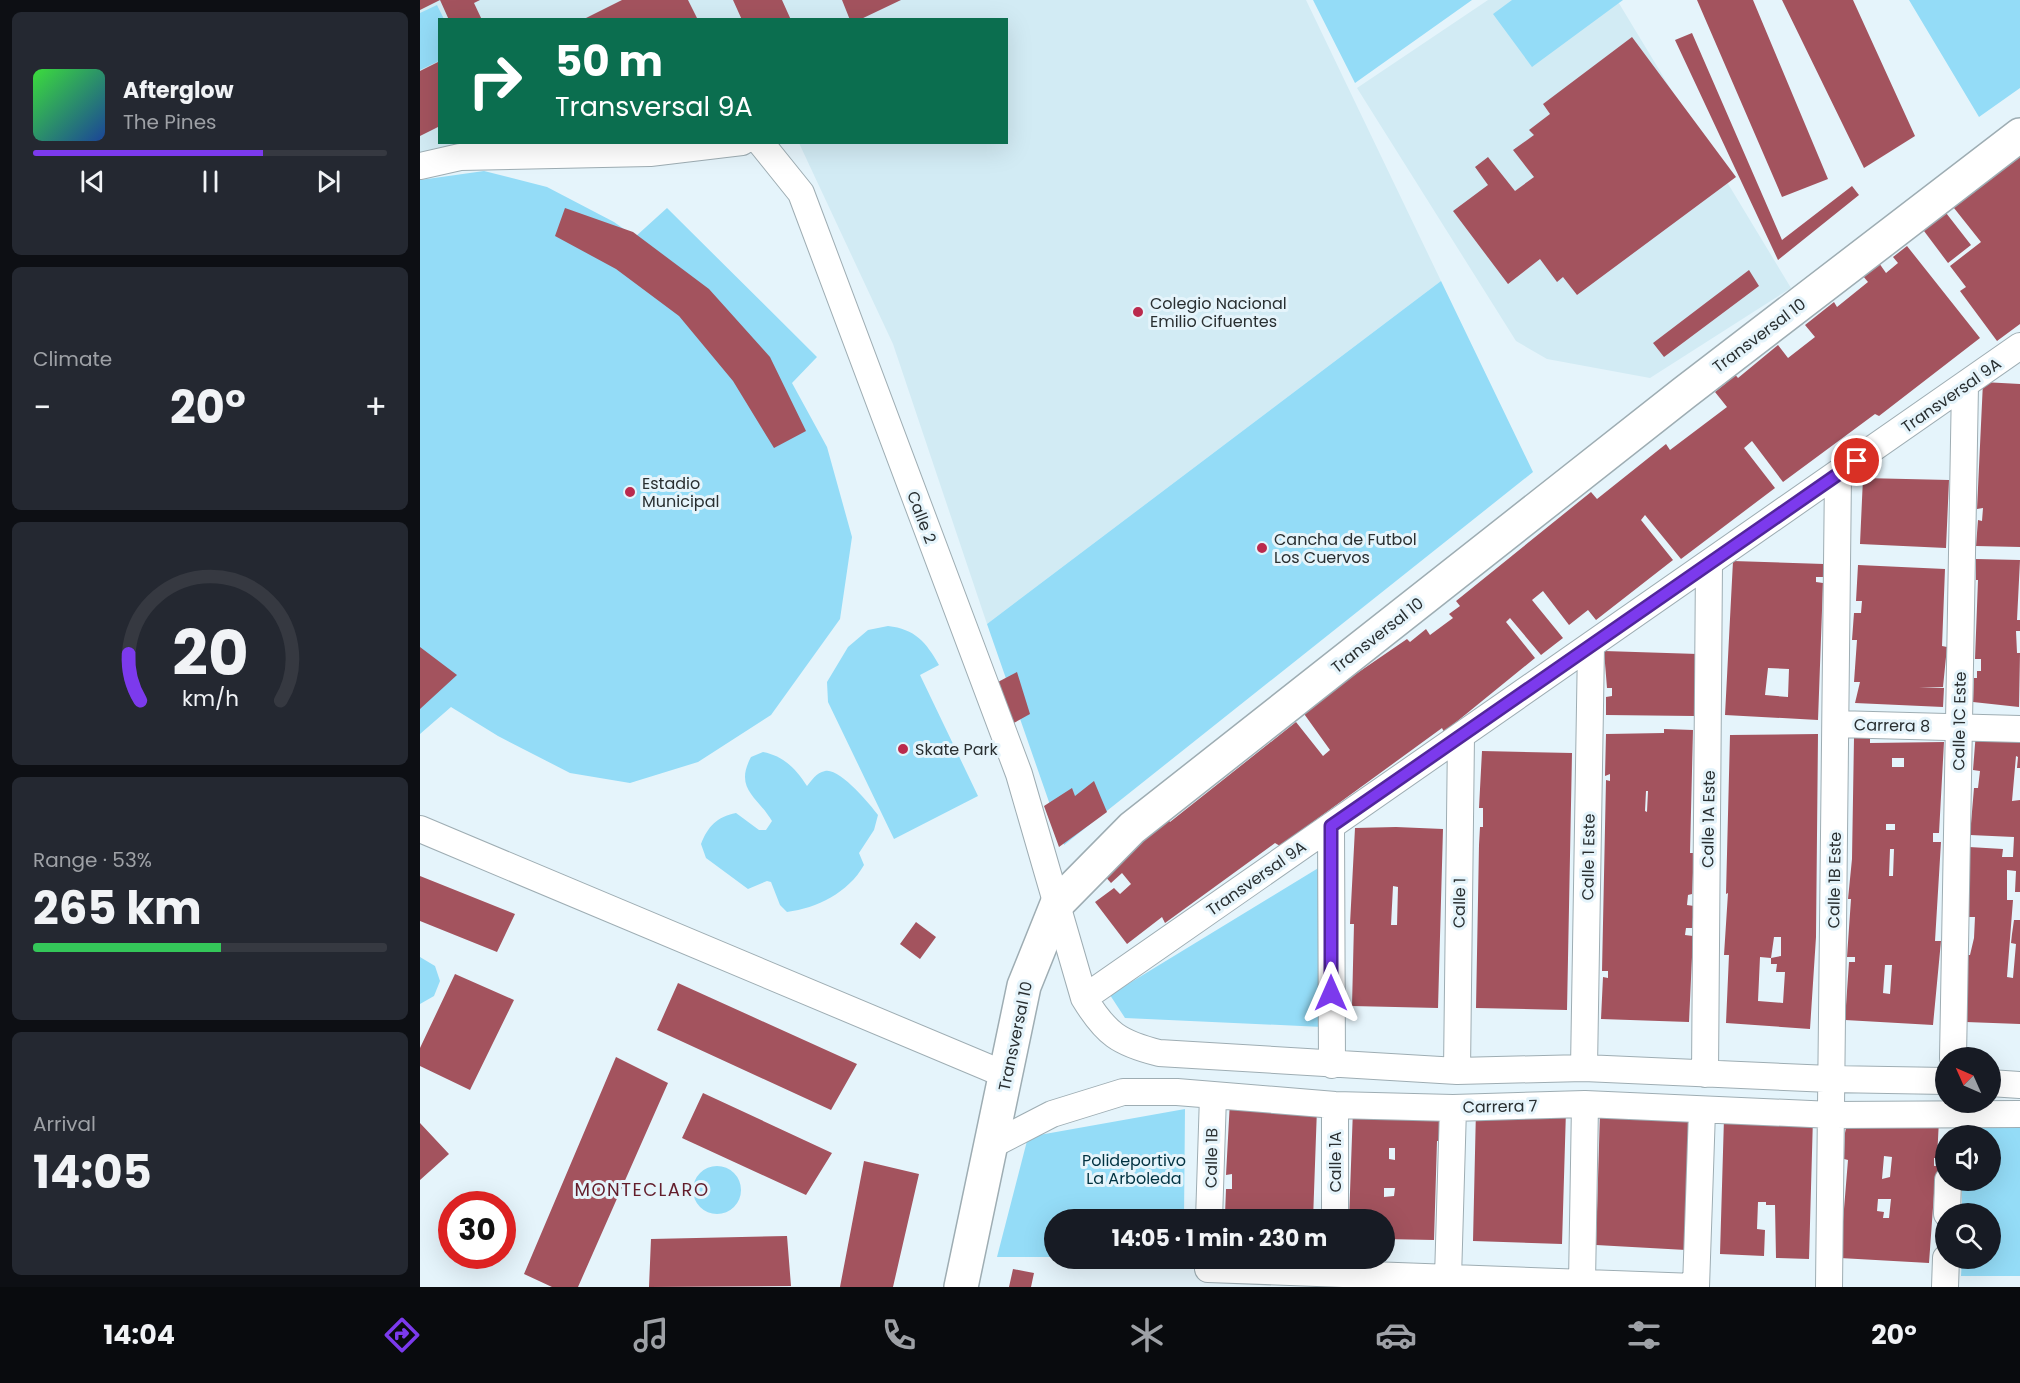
<!DOCTYPE html>
<html lang="en">
<head>
<meta charset="utf-8">
<style>
	:root { --surface:#171b24; --page:#242831; --text:#f1f3f6; --muted:#9ea1a6; --line:#363941; --accent:#7c3aed }
	body { margin:0; font-family:Poppins,sans-serif; background:var(--page); color:var(--text); height:100vh; display:flex; flex-direction:column; font-size:22px; white-space:nowrap }
	* { box-sizing:border-box; margin:0 }
	p { font-size:20px; color:var(--muted) }
	.icon { flex:none; width:33px; height:33px; fill:none; stroke:currentColor; stroke-width:2; stroke-linecap:round; stroke-linejoin:round }
	.map { position:relative; flex:1; overflow:hidden }
	.panel { display:flex; flex-direction:column; gap:12px; padding:12px; background:#0d0f14; width:420px }
	.panel>* { flex:none }
	.guide { position:absolute; left:18px; top:18px; width:570px; height:126px; border-radius:0px; box-shadow:0 6px 24px #0002; background:#0b6e4f; color:#fff; overflow:hidden }
	.needle { width:39px; rotate:315deg }
	.controls { position:absolute; left:1515px; top:1047px; display:grid; gap:12px }
	.controls a { display:grid; place-items:center; width:66px; height:66px; border-radius:50%; background:var(--surface); box-shadow:0 6px 24px #0002; font-size:30px }
	.speed { position:absolute; left:18px; top:1191px; display:flex; gap:12px; font-size:30px; font-weight:700; text-align:center }
	.speed>* { display:grid; place-content:center; width:78px; height:78px; border-radius:50%; background:var(--surface); box-shadow:0 6px 24px #0002; line-height:1 }
	.speed .limit { border:9px solid #d22; background:#fff; color:#111 }
	.pin { position:absolute; display:grid; place-items:center; width:51px; height:51px; color:#fff; margin:-26px; border:3px solid #fff; border-radius:50%; box-shadow:0 2px 6px #0007 }
	.me { position:absolute; width:66px; margin:-33px; rotate:0deg; stroke-linejoin:round; filter:drop-shadow(0 0 4px #0008) }
	.turn { display:flex; align-items:center; gap:21px; height:126px; padding:0 18px; font-size:27px }
	.turn .icon { width:78px; height:78px; stroke-width:2.5 }
	.turn b { display:block; font-size:42px; line-height:51px }
	.big { font-size:45px; font-weight:700; line-height:1.1 }
	.panel .widget { flex:1; display:flex; flex-direction:column; justify-content:center; gap:9px; min-width:0; padding:0 21px; border-radius:9px; background:var(--page) }
	.panel .dial { align-items:center; gap:0 }
	.dial svg { height:156px; overflow:visible; fill:none; stroke:var(--line); stroke-width:7; stroke-linecap:round; text-anchor:middle }
	.dial text { fill:var(--text); stroke:none }
	.song { display:flex; align-items:center; gap:18px }
	.cover { width:72px; height:72px; border-radius:9px; background:linear-gradient(135deg,hsl(120 70% 55%),hsl(220 70% 35%)) }
	.played { height:6px; border-radius:3px; background:linear-gradient(90deg,var(--accent) 65%,var(--line) 65%) }
	.keys { display:flex; justify-content:space-around; direction:ltr }
	.heat { display:flex; justify-content:space-between; align-items:center; font-size:33px; direction:ltr }
	.charge { height:9px; border-radius:4px; background:linear-gradient(90deg,#34c759 53%,var(--line) 0) }
	.trip { position:absolute; left:624px; top:1209px; width:351px; height:60px; border-radius:30px; background:var(--surface); box-shadow:0 6px 24px #0002; font-weight:700; line-height:60px; text-align:center }
	.menu { display:flex; height:96px; justify-content:space-around; align-items:center; background:#090b0e; color:var(--muted) }
	.menu .icon { width:42px; height:42px }
	.menu .active { color:var(--accent) }
	.menu b { font-size:27px; color:var(--text) }
	main { display:flex; flex:1; min-height:0 }
	.map>svg:first-child { display:block }
	.built { fill:#d2ebf4 }
	.green { fill:#94dcf7 }
	.building { fill:#a3535e; fill-rule:evenodd }
	.lines { fill:none; stroke-linecap:round; stroke-linejoin:round }
	.minor-casing { stroke:#9eadb3; stroke-width:28 }
	.secondary-casing { stroke:#9eadb3; stroke-width:36 }
	.minor { stroke:#fff; stroke-width:26 }
	.secondary { stroke:#fff; stroke-width:33 }
	.route-casing { stroke:#51269a; stroke-width:15 }
	.route { stroke:#7c3aed; stroke-width:10 }
	.poi-dot { fill:#ba2a4d; stroke:#e5f4fb; stroke-width:2 }
	.labels { text-anchor:middle; stroke-width:6; stroke-linejoin:round; paint-order:stroke }
	.poi-label { font-size:16px; fill:#292f31; stroke:#e5f4fb; text-anchor:start }
	.street-label { font-size:16px; fill:#292f31; stroke:#e5f4fb }
	.park-label { font-size:16px; fill:#013241; stroke:#e5f4fb }
	.neighbourhood-label { font-size:18px; letter-spacing:1.5px; fill:#631d2b; stroke:#e5f4fb }
</style>
</head>
<body>
<main>
<section class="panel">
<div class="widget">
<div class="song"><i class="cover"></i><div><b>Afterglow</b><p>The Pines</p></div></div>
<div class="played"></div>
<div class="keys"><svg class="icon" aria-label="previous" viewBox="0 0 24 24"><path d="M18 5L8 12l10 7zM5 5v14"/></svg><svg class="icon" aria-label="pause" viewBox="0 0 24 24"><path d="M8 5v14M16 5v14"/></svg><svg class="icon" aria-label="next" viewBox="0 0 24 24"><path d="M6 5l10 7-10 7zM19 5v14"/></svg></div>
</div>
<div class="widget"><p>Climate</p>
<div class="heat"><a>−</a><b class="big">20°</b><a>+</a></div>
</div>
<div class="widget dial"><svg viewBox="0 0 100 80">
<path d="M14 69A42 42 0 1 1 86 69"/>
<path d="M14 69A42 42 0 0 1 8 45" stroke="#7c3aed"/>
<text x="50" y="56" font-size="32" font-weight="700">20</text>
<text x="50" y="72" font-size="11">km/h</text>
</svg></div>
<div class="widget"><p>Range · 53%</p><b class="big">265 km</b><div class="charge"></div></div>
<div class="widget"><p>Arrival</p><b class="big">14:05</b></div>
</section>
<div class="map">
<svg width="1600" height="1287" viewBox="0 0 1600 1287">
	<rect width="100%" height="100%" fill="#e5f4fb"/>
	<path class="built" d="M 0,0 L 886,0 L 1021,281 L 567,624 L 473,344 L 379,143 L 586,142 L 586,20 L 20,20 L 20,142 L 241,143 L 0,160 Z
		M 1068,0 L 1197,0 L 1371,288 L 1230,378 L 1127,359 L 1096,341 L 937,88 Z"/>
	<path class="green" d="M 893,0 L 1052,0 L 935,83 Z
		M 1092,0 L 1203,0 L 1112,67 L 1073,14 Z
		M 1489,0 L 1600,0 L 1600,88 L 1559,117 Z
		M 17,5 L 24,19 L 20,20 L 19,61 L 0,70 L 0,13 Z
		M 64,171 L 127,187 L 194,222 L 215,237 L 247,208 L 397,357 L 372,383 L 407,447 L 432,537 L 420,619 L 351,715 L 278,762 L 210,783 L 150,773 L 78,736 L 31,707 L 0,734 L 0,180 Z
		M 1021,281 L 1113,472 L 644,845 L 567,624 Z
		M 468,626 C 495,629 506,642 519,665 L 500,675 L 558,796 L 474,839 L 408,702 L 407,682 L 428,647 L 448,630 Z
		M 343,752 C 364,756 376,769 387,786 C 392,780 396,773 405,771 C 419,767 450,804 458,815 L 454,830 L 439,853 L 444,865 C 428,893 397,908 367,912 L 360,905 L 351,882 L 347,881 L 328,889 L 286,858 L 281,844 C 288,826 297,817 316,813 L 339,830 L 346,830 L 352,821 C 337,796 314,789 331,757 Z
		M 900,867 L 902,1027 L 705,1018 L 690,995 Z
		M 0,957 L 15,966 L 20,981 L 14,996 L 0,1004 Z
		M 765,1109 L 764,1219 L 634,1220 L 634,1257 L 577,1257 L 608,1137 Z
		M 1543,1126 L 1600,1126 L 1600,1276 L 1541,1276 L 1542,1259 L 1570,1258 L 1570,1214 L 1542,1213 L 1542,1181 L 1570,1180 L 1570,1136 L 1543,1135 Z
		M273 1190a24 24 0 1 1 48 0a24 24 0 1 1-48 0Z"/>
	<path class="building" d="M 0,0 L 20,0 L 0,10 Z
		M 20,0 L 60,0 L 54,3 L 62,20 L 29,20 Z
		M 202,0 L 268,0 L 278,20 L 162,20 Z
		M 313,0 L 362,0 L 371,20 L 322,20 Z
		M 422,0 L 481,0 L 439,20 L 430,20 Z
		M 1277,0 L 1333,0 L 1408,179 L 1362,197 Z
		M 1362,0 L 1433,0 L 1495,136 L 1444,168 Z
		M 1272,33 L 1362,240 L 1432,186 L 1439,195 L 1358,260 L 1255,40 Z
		M 1212,37 L 1316,177 L 1157,295 L 1143,277 L 1137,282 L 1120,259 L 1088,284 L 1033,211 L 1068,185 L 1055,167 L 1068,157 L 1095,191 L 1114,177 L 1093,150 L 1114,135 L 1109,130 L 1130,114 L 1123,104 Z
		M 18,62 L 20,126 L 0,136 L 0,71 Z
		M 1600,150 L 1600,324 L 1577,341 L 1540,291 L 1546,287 L 1530,266 L 1561,242 L 1530,203 Z
		M 145,208 L 213,232 L 289,289 L 350,357 L 386,431 L 354,448 L 313,381 L 259,316 L 196,269 L 135,236 Z
		M 1523,209 L 1551,245 L 1528,263 L 1501,227 Z
		M 1487,246 L 1560,338 L 1459,416 L 1455,414 L 1363,482 L 1332,441 L 1324,448 L 1355,488 L 1261,559 L 1225,515 L 1221,520 L 1253,560 L 1176,620 L 1168,610 L 1149,625 L 1123,591 L 1112,600 L 1143,638 L 1121,655 L 1090,618 L 1086,622 L 1115,658 L 1024,732 L 1022,728 L 860,846 L 855,843 L 745,923 L 742,917 L 707,944 L 675,902 L 694,888 L 700,894 L 711,884 L 702,873 L 691,883 L 683,874 L 748,819 L 750,822 L 876,722 L 903,756 L 910,750 L 882,711 L 987,639 L 990,642 L 1006,629 L 1010,635 L 1033,618 L 1029,614 L 1040,606 L 1036,601 L 1171,492 L 1177,499 L 1246,444 L 1250,450 L 1307,407 L 1295,392 L 1306,383 L 1302,379 L 1312,371 L 1318,378 L 1358,345 L 1368,358 L 1395,337 L 1385,325 L 1414,302 L 1417,307 L 1448,282 L 1443,276 L 1459,263 L 1466,273 L 1478,263 L 1473,257 Z
		M 1329,270 L 1339,286 L 1244,357 L 1233,343 Z
		M 1563,382 L 1600,384 L 1600,547 L 1556,546 L 1558,520 L 1562,521 L 1563,508 L 1557,509 Z
		M 1443,478 L 1529,480 L 1526,548 L 1440,544 Z
		M 1556,559 L 1600,560 L 1597,620 L 1600,620 L 1600,631 L 1596,631 L 1597,653 L 1600,653 L 1599,707 L 1553,702 L 1554,678 L 1557,678 L 1557,671 L 1561,671 L 1561,659 L 1555,659 L 1558,580 L 1556,580 Z
		M 1313,561 L 1404,564 L 1404,577 L 1396,577 L 1396,582 L 1403,583 L 1398,720 L 1305,715 ZM 1348,668 L 1369,669 L 1368,697 L 1345,695 Z
		M 1438,565 L 1525,569 L 1522,646 L 1527,647 L 1523,687 L 1499,687 L 1524,688 L 1523,707 L 1435,703 L 1440,682 L 1434,682 L 1437,640 L 1432,640 L 1434,613 L 1441,613 L 1442,601 L 1436,601 Z
		M 0,647 L 37,675 L 0,709 Z
		M 1184,651 L 1278,654 L 1274,716 L 1186,715 L 1186,697 L 1192,696 L 1192,688 L 1187,688 Z
		M 597,672 L 610,714 L 592,724 L 576,683 Z
		M 1244,729 L 1273,730 L 1270,853 L 1273,853 L 1273,873 L 1272,894 L 1268,895 L 1267,905 L 1274,906 L 1272,928 L 1266,928 L 1265,935 L 1273,936 L 1269,1022 L 1181,1019 L 1183,977 L 1188,978 L 1188,971 L 1182,971 L 1186,780 L 1190,781 L 1190,774 L 1185,776 L 1186,734 L 1244,733 ZM 1226,791 L 1228,791 L 1227,812 L 1225,811 Z
		M 1556,732 L 1600,736 L 1600,768 L 1597,768 L 1598,757 L 1596,756 L 1592,801 L 1600,800 L 1600,892 L 1595,892 L 1596,871 L 1587,870 L 1587,900 L 1593,900 L 1587,977 L 1593,978 L 1596,944 L 1591,943 L 1592,934 L 1594,920 L 1600,920 L 1600,1024 L 1546,1022 L 1547,955 L 1550,955 L 1554,938 L 1555,917 L 1548,917 L 1549,847 L 1583,849 L 1582,857 L 1593,857 L 1594,837 L 1550,835 L 1554,788 L 1558,788 L 1560,771 L 1553,770 Z
		M 1398,734 L 1396,937 L 1390,1029 L 1306,1023 L 1309,955 L 1304,955 L 1308,893 L 1306,894 L 1310,735 ZM 1354,937 L 1361,937 L 1361,956 L 1351,958 L 1351,964 L 1357,964 L 1356,972 L 1365,972 L 1363,1003 L 1338,1001 L 1340,957 L 1351,958 Z
		M 1434,738 L 1450,738 L 1450,743 L 1524,742 L 1519,833 L 1513,833 L 1513,842 L 1521,842 L 1515,941 L 1521,941 L 1513,1025 L 1425,1020 L 1429,962 L 1435,962 L 1435,957 L 1427,957 L 1431,899 L 1428,899 L 1432,859 ZM 1472,758 L 1484,758 L 1484,767 L 1472,767 ZM 1466,824 L 1475,824 L 1475,830 L 1466,830 ZM 1470,849 L 1474,849 L 1473,876 L 1469,876 ZM 1465,965 L 1472,965 L 1470,994 L 1463,993 Z
		M 1062,751 L 1152,753 L 1147,1010 L 1056,1008 L 1059,845 L 1060,827 L 1063,827 L 1063,808 L 1059,808 Z
		M 674,781 L 687,812 L 639,847 L 624,806 L 652,788 L 655,796 Z
		M 976,827 L 1023,829 L 1018,1008 L 932,1006 L 934,924 L 930,924 L 935,828 ZM 973,886 L 978,887 L 977,925 L 971,925 Z
		M 0,876 L 95,914 L 77,952 L 0,921 Z
		M 496,922 L 516,937 L 500,959 L 480,944 Z
		M 35,974 L 94,1000 L 50,1090 L 0,1066 L 0,1048 Z
		M 258,983 L 437,1064 L 411,1110 L 237,1030 Z
		M 196,1057 L 248,1083 L 158,1287 L 132,1287 L 104,1274 Z
		M 283,1093 L 412,1153 L 386,1195 L 262,1138 Z
		M 810,1101 L 897,1108 L 893,1220 L 802,1220 L 803,1214 L 805,1215 L 806,1189 L 812,1189 L 812,1174 L 806,1175 Z
		M 933,1109 L 1023,1110 L 1022,1141 L 1017,1141 L 1014,1240 L 964,1239 L 964,1220 L 929,1220 ZM 969,1148 L 975,1148 L 975,1160 L 969,1159 ZM 964,1188 L 975,1188 L 974,1196 L 964,1197 Z
		M 1056,1109 L 1146,1110 L 1142,1244 L 1053,1241 Z
		M 1180,1112 L 1278,1115 L 1276,1171 L 1267,1171 L 1266,1178 L 1276,1178 L 1266,1250 L 1176,1245 Z
		M 1393,1117 L 1389,1259 L 1356,1258 L 1355,1205 L 1346,1205 L 1346,1202 L 1338,1202 L 1337,1229 L 1345,1230 L 1344,1256 L 1300,1254 L 1304,1118 Z
		M 1435,1119 L 1519,1120 L 1517,1158 L 1514,1158 L 1514,1166 L 1523,1165 L 1522,1180 L 1515,1180 L 1509,1263 L 1420,1258 L 1428,1160 L 1424,1159 L 1425,1133 L 1426,1128 L 1435,1128 ZM 1464,1156 L 1472,1157 L 1470,1177 L 1462,1179 ZM 1458,1199 L 1471,1199 L 1469,1218 L 1463,1218 L 1464,1212 L 1457,1211 Z
		M 0,1123 L 29,1154 L 0,1180 Z
		M 444,1161 L 499,1174 L 473,1287 L 420,1287 Z
		M 367,1236 L 371,1286 L 229,1287 L 231,1239 Z
		M 593,1269 L 614,1273 L 611,1287 L 589,1287 Z"/>
	<g class="lines">
		<g class="minor-casing">
			<path id="minor" d="M 340,142 L 381,193 L 599,774 L 664,998 C 686,1034 699,1043 739,1053 L 1037,1071 L 1164,1068 L 1410,1079 L 1526,1081
				M 0,166 L 40,157 L 230,153 L 322,142
				M 1416,724 L 1600,729
				M 911,826 L 912,1065
				M 0,829 L 586,1075
				M 664,998 L 1600,346
				M 1533,1058 L 1545,385
				M 1164,1068 L 1171,646
				M 1037,1071 L 1041,736
				M 1285,1074 L 1289,563
				M 1570,1083 L 1600,1085
				M 915,1105 L 915,1220
				M 572,1145 L 632,1114 L 703,1092 L 757,1092 L 915,1105 L 1033,1108 L 1165,1104 L 1412,1115 L 1600,1114
				M 1527,1214 L 1528,1180
				M 789,1220 L 793,1096
				M 788,1258 L 788,1269 L 1275,1287
				M 1028,1278 L 1033,1108
				M 1162,1283 L 1165,1104
				M 1276,1287 L 1282,1111
				M 1409,1287 L 1418,474
				M 1525,1287 L 1526,1258"/>
		</g>
		<g class="secondary-casing">
			<path id="secondary" d="M 541,1287 L 604,986 L 637,904 L 712,828 L 1264,393 L 1600,135"/>
		</g>
		<use href="#minor" class="minor"/>
		<use href="#secondary" class="secondary"/>
	</g>
	<g class="lines">
		<g class="route-casing">
			<path id="route" d="M 911,993 L 911,826 L 1437,461"/>
		</g>
		<use href="#route" class="route"/>
	</g>
	<g class="poi-dot">
		<circle cx="718" cy="312" r="6"/>
		<circle cx="210" cy="492" r="6"/>
		<circle cx="842" cy="548" r="6"/>
		<circle cx="483" cy="749" r="6"/>
	</g>
	<g class="labels">
		<g class="poi-label">
			<text x="730" y="309">Colegio Nacional<tspan x="730" dy="18">Emilio Cifuentes</tspan></text>
			<text x="222" y="489">Estadio<tspan x="222" dy="18">Municipal</tspan></text>
			<text x="854" y="545">Cancha de Futbol<tspan x="854" dy="18">Los Cuervos</tspan></text>
			<text x="495" y="755">Skate Park</text>
		</g>
		<g class="street-label">
			<text transform="translate(1339 335) rotate(-37)" y="6">Transversal 10</text>
			<text transform="translate(1531 395) rotate(-35)" y="6">Transversal 9A</text>
			<text transform="translate(502 517) rotate(69)" y="6">Calle 2</text>
			<text transform="translate(957 635) rotate(-38)" y="6">Transversal 10</text>
			<text transform="translate(1539 721) rotate(-89)" y="6">Calle 1C Este</text>
			<text transform="translate(1472 725) rotate(1)" y="6">Carrera 8</text>
			<text transform="translate(1288 819) rotate(-89)" y="6">Calle 1A Este</text>
			<text transform="translate(1168 857) rotate(-89)" y="6">Calle 1 Este</text>
			<text transform="translate(836 878) rotate(-35)" y="6">Transversal 9A</text>
			<text transform="translate(1414 880) rotate(-89)" y="6">Calle 1B Este</text>
			<text transform="translate(1039 903) rotate(-89)" y="6">Calle 1</text>
			<text transform="translate(595 1036) rotate(-78)" y="6">Transversal 10</text>
			<text transform="translate(1080 1106) rotate(-1)" y="6">Carrera 7</text>
			<text transform="translate(791 1158) rotate(-89)" y="6">Calle 1B</text>
			<text transform="translate(915 1162) rotate(-90)" y="6">Calle 1A</text>
		</g>
		<g class="park-label">
			<text x="714" y="1166">Polideportivo<tspan x="714" dy="18">La Arboleda</tspan></text>
		</g>
		<g class="neighbourhood-label">
			<text x="222" y="1196">MONTECLARO</text>
		</g>
	</g>
</svg>
<div class="controls">
<a><svg class="needle" viewBox="-14 -14 28 28"><path d="M0-13l5 13h-10z" fill="#e53935"/><path d="M0 13l5-13h-10z" fill="#9ea1a6"/></svg></a>
<a><svg class="icon" aria-label="sound" viewBox="0 0 24 24"><path d="M4 9h4l5-4v14l-5-4H4zM17 9q2 3 0 6"/></svg></a>
<a><svg class="icon" aria-label="search" viewBox="0 0 24 24"><circle cx="10" cy="10" r="6"/><path d="M15 15l6 6"/></svg></a>
</div>
<div class="speed"><div class="limit">30</div></div>
<div class="pin" style="left:1437px;top:461px;background:#d93025"><svg class="icon" aria-label="arrive" viewBox="0 0 24 24"><path d="M6 21V4h12l-3 4 3 4H6"/></svg></div>
<svg class="me" style="left:911px;top:993px" viewBox="-20 -20 40 40"><path d="M0-17L14 15 0 8-14 15z" fill="#7c3aed" stroke="#fff" stroke-width="4"/></svg>
<div class="trip">14:05 · 1 min · 230 m</div>
<div class="guide">
<div class="turn"><svg class="icon" aria-label="right" viewBox="0 0 24 24"><path d="M7 20v-9h11M14 6l5 5-5 5"/></svg><div><b>50 m</b>Transversal 9A</div></div>
</div>
</div>
</main>
<nav class="menu">
<b>14:04</b>
<svg class="icon active" aria-label="directions" viewBox="0 0 24 24"><path d="M12 3l9 9-9 9-9-9zM9 14v-3h6M13 9l2 2-2 2"/></svg>
<svg class="icon" aria-label="music" viewBox="0 0 24 24"><path d="M9 18V5l10-2v13"/><circle cx="6" cy="18" r="3"/><circle cx="16" cy="16" r="3"/></svg>
<svg class="icon" aria-label="phone" viewBox="0 0 24 24"><path d="M5 4h4l2 5-3 2q2 4 5 5l2-3 5 2v4C11 20 4 13 5 4z"/></svg>
<svg class="icon" aria-label="climate" viewBox="0 0 24 24"><path d="M12 3v18M4 7l16 10M4 17L20 7"/></svg>
<svg class="icon" aria-label="car" viewBox="0 0 24 24"><path d="M5 17H2v-5l4-1 3-4h7l3 4 3 1v5h-3M9 17h6M6 11h13"/><circle cx="7" cy="17" r="2"/><circle cx="17" cy="17" r="2"/></svg>
<svg class="icon" aria-label="filters" viewBox="0 0 24 24"><path d="M4 7h16M4 17h16"/><circle cx="9" cy="7" r="2"/><circle cx="15" cy="17" r="2"/></svg>
<b>20°</b>
</nav>
</body>
</html>
